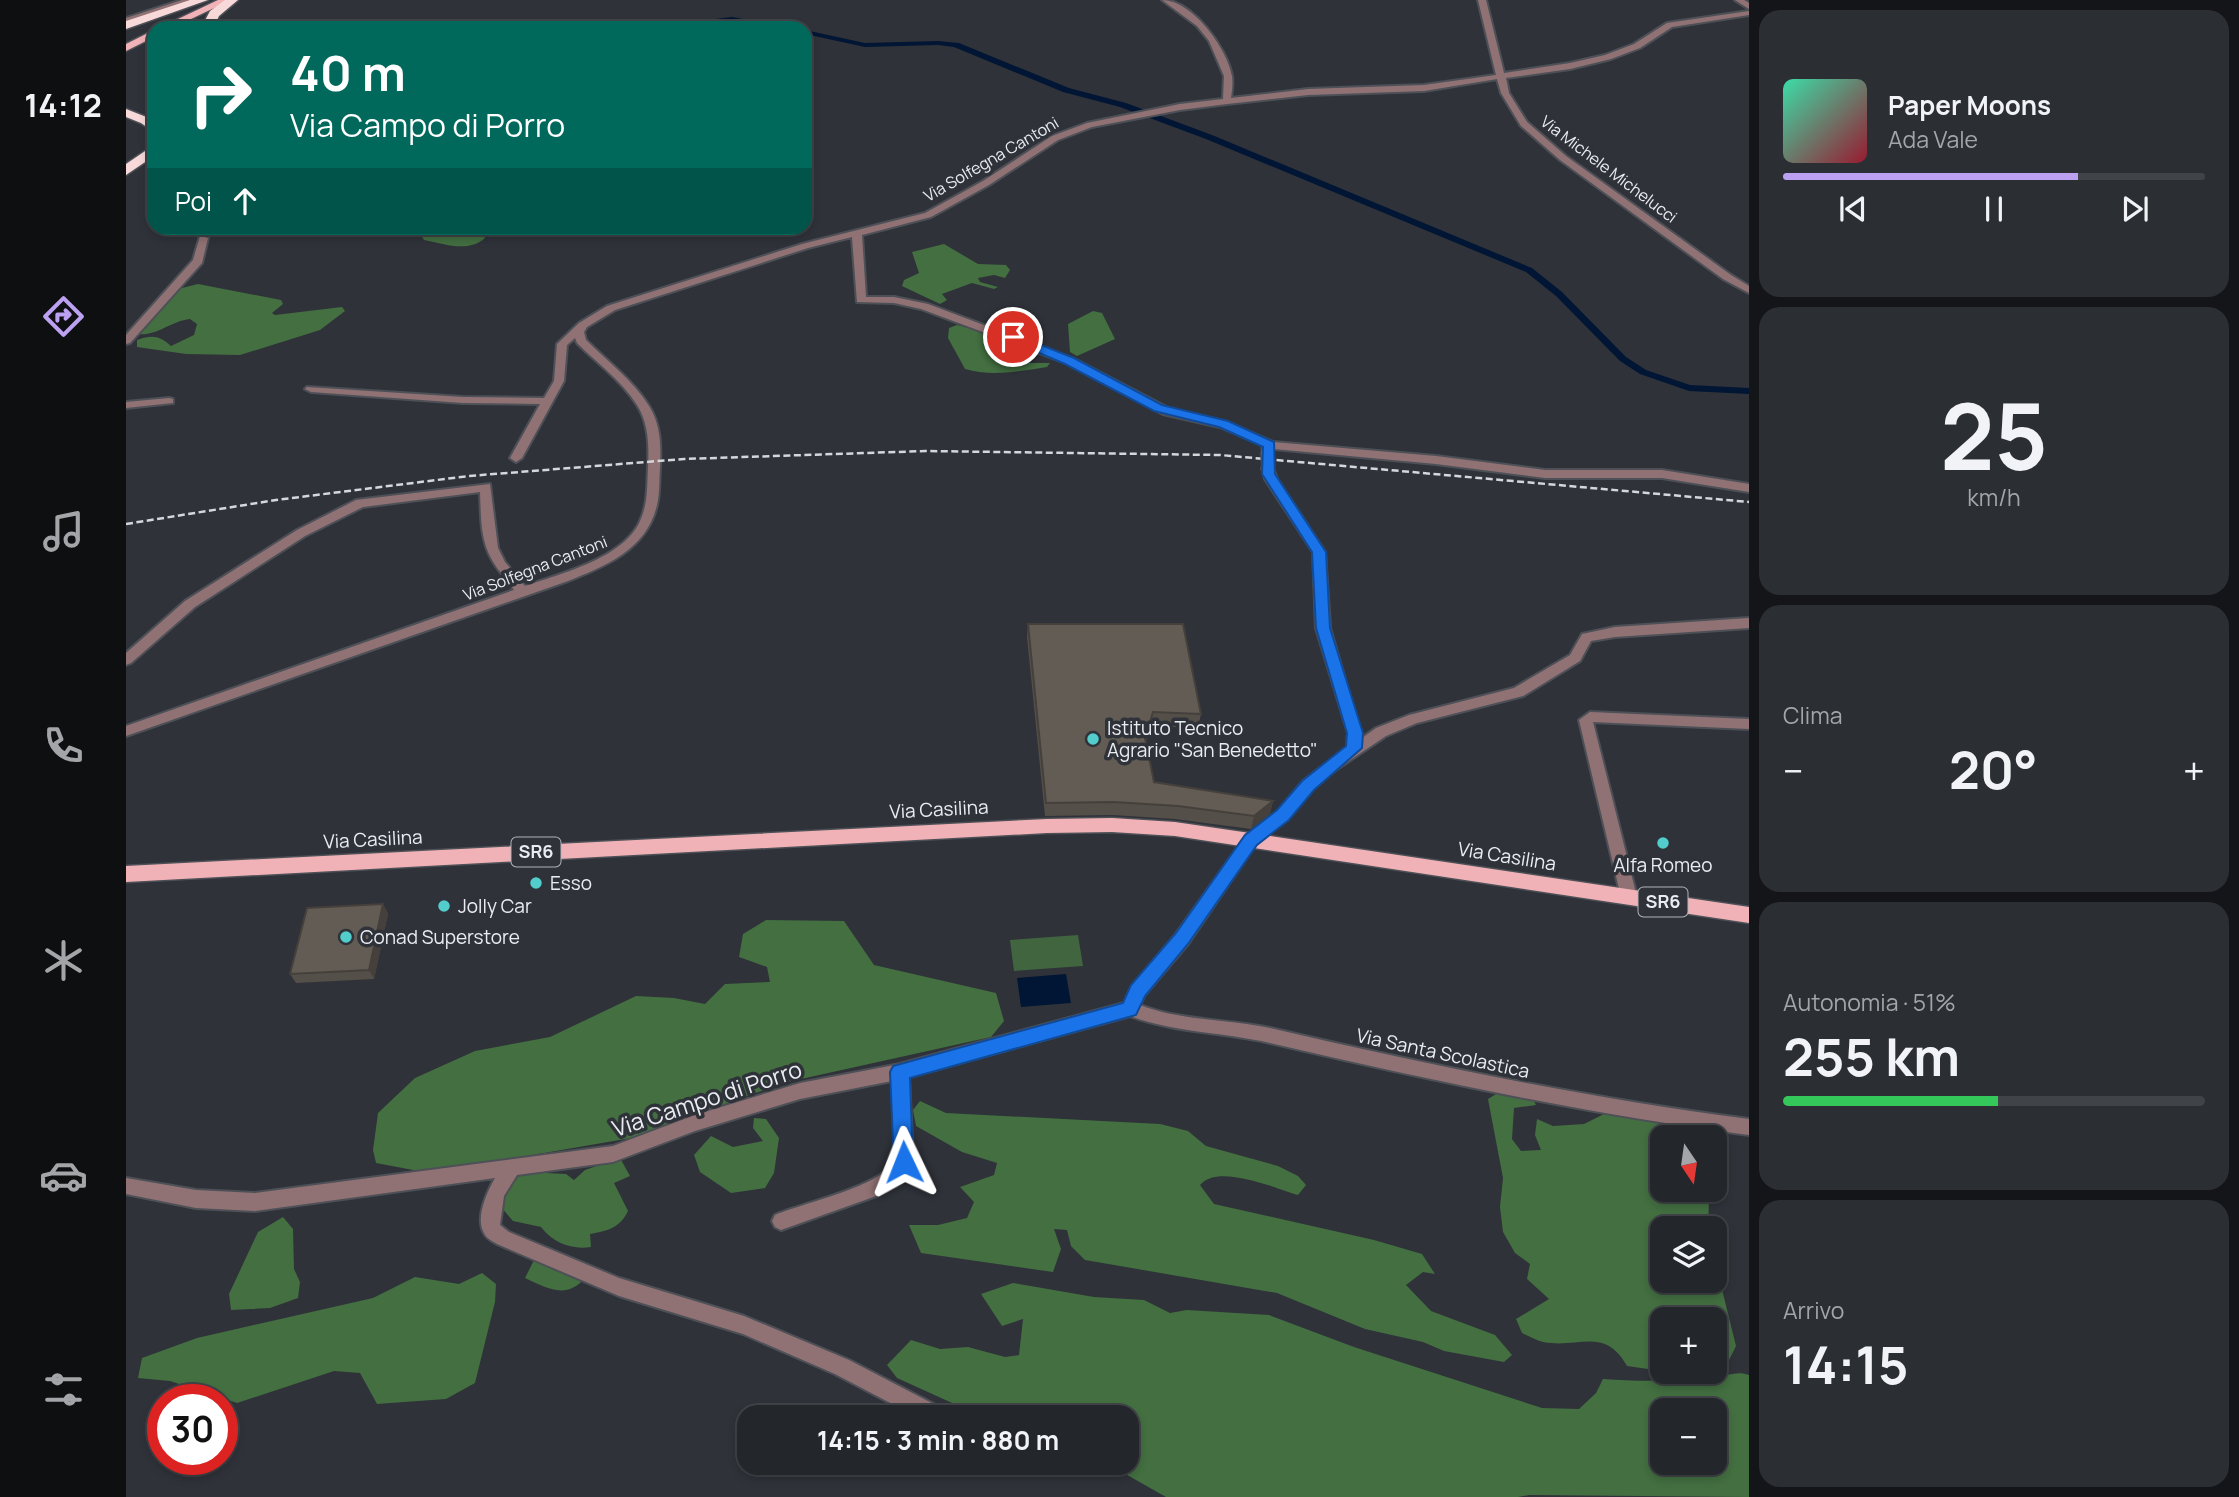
<!DOCTYPE html>
<html lang="it">
<head>
<meta charset="utf-8">
<style>
	:root { --surface:#23262b; --page:#2b2e33; --text:#f1f3f6; --muted:#a3a5a9; --line:#404347; --accent:#bca0f2 }
	body { margin:0; font-family:Manrope,sans-serif; background:var(--page); color:var(--text); height:100vh; display:flex; flex-direction:column; font-size:26px; white-space:nowrap }
	* { box-sizing:border-box; margin:0 }
	p { font-size:23px; color:var(--muted) }
	.icon { flex:none; width:38px; height:38px; fill:none; stroke:currentColor; stroke-width:2; stroke-linecap:round; stroke-linejoin:round }
	.map { position:relative; flex:1; overflow:hidden }
	.panel { display:flex; flex-direction:column; gap:10px; padding:10px; background:#131518; width:490px }
	.panel>* { flex:none }
	.top-card { position:absolute; left:21px; top:21px; width:665px; height:214px; border-radius:21px; box-shadow:0 4px 10px #0003,0 0 0 2px var(--line); background:#00695c; color:#fff; overflow:hidden }
	.needle { width:46px; rotate:167deg }
	.fabs { position:absolute; left:1524px; top:1125px; display:grid; gap:14px }
	.fabs a { display:grid; place-items:center; width:77px; height:77px; border-radius:14px; background:var(--surface); box-shadow:0 4px 10px #0003,0 0 0 2px var(--line); font-size:35px }
	.speed { position:absolute; left:21px; top:1384px; display:flex; gap:14px; font-size:35px; font-weight:700; text-align:center }
	.speed>* { display:grid; place-content:center; width:91px; height:91px; border-radius:50%; background:var(--surface); box-shadow:0 4px 10px #0003,0 0 0 2px var(--line); line-height:1 }
	.speed .limit { border:10px solid #d22; background:#fff; color:#111 }
	.pin { position:absolute; display:grid; place-items:center; width:60px; height:60px; color:#fff; margin:-30px; border:4px solid #fff; border-radius:50%; box-shadow:0 2px 7px #0007 }
	.me { position:absolute; width:77px; margin:-38px; rotate:358deg; stroke-linejoin:round; filter:drop-shadow(0 0 5px #0008) }
	.turn { display:flex; align-items:center; gap:24px; height:147px; padding:0 28px; font-size:32px }
	.turn .icon { width:91px; height:91px; stroke-width:2.5 }
	.turn b { display:block; font-size:49px; line-height:60px }
	.then { display:flex; align-items:center; height:66px; padding:0 28px; background:#0003; gap:14px; font-size:26px }
	.big { font-size:52px; font-weight:700; line-height:1.1 }
	.panel .card { flex:1; display:flex; flex-direction:column; justify-content:center; gap:10px; min-width:0; padding:0 24px; border-radius:21px; background:var(--page) }
	.panel .dial { align-items:center; gap:0 }
	.dial b { font-size:91px; line-height:1 }
	.song { display:flex; align-items:center; gap:21px }
	.cover { width:84px; height:84px; border-radius:10px; background:linear-gradient(135deg,hsl(160 70% 55%),hsl(350 70% 35%)) }
	.played { height:7px; border-radius:4px; background:linear-gradient(90deg,var(--accent) 70%,var(--line) 70%) }
	.keys { display:flex; justify-content:space-around; direction:ltr }
	.heat { display:flex; justify-content:space-between; align-items:center; font-size:38px; direction:ltr }
	.charge { height:10px; border-radius:5px; background:linear-gradient(90deg,#34c759 51%,var(--line) 0) }
	.trip { position:absolute; left:611px; top:1405px; width:402px; height:70px; border-radius:21px; background:var(--surface); box-shadow:0 4px 10px #0003,0 0 0 2px var(--line); font-weight:700; line-height:70px; text-align:center }
	main { display:flex; flex:1; min-height:0 }
	.menu { display:flex; flex-direction:column; width:126px; justify-content:space-around; align-items:center; background:#0e0f11; color:var(--muted) }
	.menu .icon { width:49px; height:49px }
	.menu .active { color:var(--accent) }
	.menu b { font-size:32px; color:var(--text) }
	.map>svg:first-child { display:block }
	.green { fill:#41653f }
	.forest { fill:#436f41; fill-rule:evenodd }
	.water { fill:#001634 }
	.lines { fill:none; stroke-linecap:round; stroke-linejoin:round }
	.canal { fill:#001634; fill-rule:evenodd }
	.minor-casing { stroke:#4d5056; stroke-width:4 }
	.major-casing { stroke:#4d5056; stroke-width:3 }
	.highway-casing { stroke:#4d5056; stroke-width:3 }
	.minor { fill:#917274; fill-rule:evenodd }
	.major { fill:#f0b2b6; fill-rule:evenodd }
	.highway { fill:#f7d9da; fill-rule:evenodd }
	.rail { stroke:#d4d7dc; stroke-width:2.5; stroke-dasharray:7 3.5; stroke-linecap:butt }
	.minor-bridge-casing { stroke:#4d5056; stroke-width:14; stroke-linecap:butt }
	.minor-bridge { stroke:#917274; stroke-width:11 }
	.wall { fill:#544f48 }
	.shaded-wall { fill:#45403b }
	.building { fill:#625c54; stroke:#45403b; stroke-width:2 }
	.route { fill:#1a73e8; stroke:#114b97; stroke-width:2 }
	.poi-dot { fill:#52cdcc; stroke:#2f3239; stroke-width:2.5 }
	.labels { text-anchor:middle; stroke-width:7; stroke-linejoin:round; paint-order:stroke }
	.far-street-label { font-size:16px; fill:#e9ecf1; stroke:#2f3239 }
	.shield { fill:#2f3239; stroke:#b1b4ba; stroke-width:2 }
	.shield-label { font-size:18px; font-weight:bold; fill:#e9ecf1 }
	.poi-label { font-size:19px; fill:#e9ecf1; stroke:#2f3239; text-anchor:start }
	.street-label { font-size:19px; fill:#e9ecf1; stroke:#2f3239 }
	.near-street-label { font-size:23px; fill:#e9ecf1; stroke:#2f3239 }
</style>
</head>
<body>
<main>
<nav class="menu">
<b>14:12</b>
<svg class="icon active" aria-label="directions" viewBox="0 0 24 24"><path d="M12 3l9 9-9 9-9-9zM9 14v-3h6M13 9l2 2-2 2"/></svg>
<svg class="icon" aria-label="music" viewBox="0 0 24 24"><path d="M9 18V5l10-2v13"/><circle cx="6" cy="18" r="3"/><circle cx="16" cy="16" r="3"/></svg>
<svg class="icon" aria-label="phone" viewBox="0 0 24 24"><path d="M5 4h4l2 5-3 2q2 4 5 5l2-3 5 2v4C11 20 4 13 5 4z"/></svg>
<svg class="icon" aria-label="climate" viewBox="0 0 24 24"><path d="M12 3v18M4 7l16 10M4 17L20 7"/></svg>
<svg class="icon" aria-label="car" viewBox="0 0 24 24"><path d="M5 17H2v-5l4-1 3-4h7l3 4 3 1v5h-3M9 17h6M6 11h13"/><circle cx="7" cy="17" r="2"/><circle cx="17" cy="17" r="2"/></svg>
<svg class="icon" aria-label="filters" viewBox="0 0 24 24"><path d="M4 7h16M4 17h16"/><circle cx="9" cy="7" r="2"/><circle cx="15" cy="17" r="2"/></svg>
</nav>
<div class="map">
<svg width="1623" height="1497" viewBox="0 0 1623 1497">
	<rect width="100%" height="100%" fill="#2f3239"/>
	<path class="green" d="M 952,935 L 957,966 L 888,971 L 884,940 Z"/>
	<path class="forest" d="M 268,228 L 318,228 L 356,234 L 359,238 C 342,253 319,244 298,240 L 293,232 L 274,234 L 263,231 Z
		M 818,244 L 852,264 L 880,265 L 884,270 L 879,278 L 868,275 L 852,278 L 854,282 L 872,287 L 868,289 L 846,283 L 816,294 L 821,300 L 814,304 L 776,286 L 778,280 L 793,273 L 786,252 Z
		M 72,284 L 155,300 L 157,304 L 146,313 L 149,315 L 216,307 L 219,311 L 194,330 L 114,355 L 60,354 L 11,347 L 11,340 C 26,335 33,335 45,346 L 68,335 L 71,324 L 64,319 C 44,321 31,337 10,334 L 52,289 Z
		M 967,311 L 976,313 L 989,339 L 951,356 L 944,352 L 942,324 Z
		M 831,325 L 897,342 L 910,351 L 896,355 L 896,363 L 924,363 L 921,367 C 894,371 866,377 839,369 L 822,338 L 823,328 Z
		M 640,920 L 718,921 L 748,965 L 870,993 L 878,1021 L 865,1037 L 657,1083 L 505,1138 L 303,1173 L 250,1163 L 247,1150 L 252,1113 L 289,1078 L 349,1051 L 424,1037 L 510,996 L 548,998 L 579,1004 L 599,984 L 644,982 L 641,967 L 613,957 L 617,934 Z
		M 1380,1088 L 1406,1097 L 1410,1105 L 1388,1108 L 1386,1139 L 1395,1151 L 1415,1150 L 1409,1135 L 1411,1119 L 1427,1126 L 1458,1124 L 1482,1112 L 1565,1125 L 1571,1137 L 1536,1138 L 1536,1190 L 1578,1190 L 1583,1200 L 1582,1228 L 1536,1228 L 1536,1281 L 1589,1281 L 1589,1261 L 1610,1346 L 1602,1362 L 1589,1364 L 1589,1320 L 1536,1320 L 1536,1371 L 1501,1366 C 1478,1326 1453,1349 1417,1342 C 1410,1340 1403,1336 1396,1333 L 1390,1319 L 1423,1299 L 1401,1279 L 1404,1264 L 1389,1253 L 1377,1232 L 1374,1207 L 1377,1178 L 1362,1099 Z
		M 794,1101 L 820,1113 L 1034,1124 L 1062,1131 L 1080,1146 L 1152,1166 L 1172,1176 L 1180,1185 L 1172,1195 C 1148,1188 1092,1163 1074,1185 L 1088,1204 L 1248,1240 L 1296,1254 L 1309,1274 L 1297,1272 L 1280,1285 L 1305,1311 L 1369,1335 L 1386,1355 L 1378,1362 L 1318,1351 L 1297,1342 L 1239,1329 L 1151,1293 L 959,1260 L 945,1246 L 941,1230 L 928,1229 L 935,1249 L 927,1272 L 795,1253 L 783,1225 L 812,1225 L 841,1218 L 848,1202 L 834,1187 L 868,1175 L 871,1163 L 836,1152 L 790,1126 L 787,1110 Z
		M 628,1118 L 640,1119 L 653,1138 L 648,1173 L 639,1188 L 605,1193 L 574,1172 L 568,1155 L 585,1136 L 607,1147 L 637,1141 L 627,1128 Z
		M 494,1158 L 504,1176 L 488,1183 L 502,1211 C 494,1228 481,1231 464,1234 L 465,1247 C 446,1250 427,1243 415,1227 L 387,1221 L 375,1207 L 383,1183 L 399,1172 L 440,1174 L 448,1180 L 459,1170 Z
		M 157,1217 L 167,1229 L 168,1269 L 174,1282 L 172,1298 L 144,1308 L 105,1310 L 103,1294 L 132,1232 Z
		M 409,1258 L 459,1278 C 440,1300 421,1288 399,1278 Z
		M 356,1273 L 370,1284 L 369,1302 L 349,1383 L 320,1399 L 251,1404 L 234,1373 L 208,1371 L 111,1403 L 44,1381 L 12,1378 L 16,1358 L 71,1338 L 247,1298 L 289,1277 L 333,1284 Z
		M 887,1283 L 968,1297 L 1018,1300 L 1044,1313 L 1061,1310 L 1143,1315 L 1228,1347 L 1416,1408 L 1453,1409 L 1470,1393 L 1477,1379 C 1514,1382 1549,1381 1586,1378 C 1599,1377 1610,1370 1623,1375 L 1623,1497 L 1403,1495 L 1392,1497 L 1040,1497 L 980,1463 L 1001,1463 L 1001,1418 L 857,1417 L 771,1378 L 761,1365 L 785,1340 L 814,1349 L 842,1347 L 879,1357 L 893,1355 L 897,1319 L 876,1326 L 855,1294 ZM 1536,1410 L 1589,1410 L 1589,1463 L 1536,1463 Z"/>
	<path class="water" d="M 940,974 L 945,1003 L 895,1007 L 891,978 Z"/>
	<g class="lines">
		<path class="canal" d="M 606,17 L 665,28 C 644,28 624,21 604,21 C 579,22 553,28 527,28 L 531,26 Z
			M 679,30 L 739,43 L 812,41 L 833,43 L 943,88 L 1000,103 L 1086,135 L 1406,268 L 1436,292 L 1500,357 L 1520,370 L 1564,385 L 1623,388 L 1623,394 L 1563,391 L 1514,374 L 1494,361 L 1430,296 L 1400,272 L 1080,139 L 994,107 L 937,92 L 828,47 L 812,45 L 739,47 L 679,34 Z"/>
		<g class="minor-casing">
			<path id="minor" d="M 56,0 L 68,0 L 0,23 L 0,18 Z
				M 1036,0 C 1066,0 1101,48 1106,76 C 1107,83 1106,91 1105,98 L 1182,89 L 1298,85 L 1370,75 L 1352,0 L 1360,0 L 1378,73 L 1444,63 L 1479,55 L 1508,44 L 1541,23 L 1623,11 L 1623,15 L 1546,27 L 1514,48 L 1485,59 L 1444,69 L 1380,78 L 1383,93 L 1401,122 L 1440,156 L 1605,275 L 1623,286 L 1623,293 L 1597,279 L 1434,160 L 1395,126 L 1375,93 L 1371,79 L 1298,91 L 1182,95 L 1101,104 L 1054,110 L 966,127 L 932,140 L 863,185 L 805,217 L 736,235 L 740,297 L 768,297 L 802,304 L 948,359 L 1044,409 L 1101,422 L 1147,442 L 1310,456 L 1419,470 L 1536,470 L 1623,484 L 1623,492 L 1536,478 L 1419,478 L 1310,464 L 1148,449 L 1145,455 L 1137,455 L 1136,445 L 1094,427 L 1037,414 L 940,363 L 795,309 L 768,303 L 731,302 L 726,237 L 682,248 L 489,310 L 461,327 L 458,332 L 460,340 C 481,361 507,380 523,406 C 535,425 535,446 534,468 C 533,480 534,493 531,505 C 521,549 480,566 442,581 L 0,736 L 0,726 L 388,590 C 381,579 371,570 365,558 C 354,538 355,514 354,492 L 237,507 L 179,536 L 69,607 L 5,663 L 0,665 L 0,653 L 59,601 L 171,530 L 230,500 L 364,484 L 372,548 L 379,562 L 399,586 C 434,574 498,558 514,521 C 522,504 521,486 522,468 C 523,446 523,424 511,405 C 496,381 471,363 451,343 L 449,338 L 441,345 L 438,381 L 396,458 L 390,462 L 384,458 L 414,404 L 337,403 L 185,392 L 179,389 L 181,387 L 337,397 L 418,398 L 428,381 L 431,344 L 453,323 L 481,306 L 676,244 L 799,213 L 857,181 L 926,136 L 961,123 L 1054,104 L 1097,99 L 1098,76 L 1083,41 L 1071,26 Z
				M 1609,0 L 1618,0 L 1623,3 L 1623,9 Z
				M 74,236 L 82,238 L 76,263 L 4,343 L 0,344 L 0,335 L 67,260 Z
				M 43,398 L 47,399 L 47,403 L 0,408 L 0,402 Z
				M 1142,464 L 1146,465 L 1151,479 L 1199,552 L 1204,628 L 1236,738 L 1250,728 L 1283,715 L 1388,688 L 1444,655 L 1456,634 L 1489,627 L 1623,618 L 1623,628 L 1489,637 L 1465,641 L 1454,661 L 1397,696 L 1291,723 L 1260,736 L 1208,771 L 1187,789 L 1162,819 L 1130,844 L 1062,944 L 1018,996 L 1014,1005 C 1055,1021 1101,1019 1144,1028 C 1303,1065 1461,1098 1623,1119 L 1623,1135 C 1461,1114 1303,1080 1144,1043 C 1098,1032 1049,1033 1004,1016 L 783,1077 L 787,1162 L 777,1181 L 753,1195 L 655,1230 L 649,1227 L 646,1221 L 649,1215 C 677,1203 756,1186 769,1161 L 766,1081 L 674,1099 L 569,1131 L 487,1162 L 391,1175 L 378,1196 L 374,1225 L 383,1232 L 493,1278 L 618,1316 L 723,1360 L 821,1411 L 824,1418 L 793,1418 L 709,1374 L 617,1334 L 493,1296 L 371,1244 C 366,1241 360,1238 358,1233 C 349,1218 361,1192 369,1178 L 129,1211 L 70,1208 L 0,1194 L 0,1178 L 70,1190 L 129,1193 L 487,1146 L 569,1115 L 674,1083 L 774,1064 L 998,1003 L 1006,986 L 1050,934 L 1120,836 L 1152,811 L 1177,781 L 1221,748 L 1222,733 L 1190,628 L 1187,552 L 1139,479 L 1136,468 Z
				M 1464,712 L 1623,719 L 1623,729 L 1467,722 L 1511,897 L 1508,901 L 1503,903 L 1498,901 L 1495,897 L 1453,720 Z"/>
		</g>
		<g class="major-casing">
			<path id="major" d="M 92,0 L 105,0 L 46,28 L 33,28 Z
				M 28,30 L 28,37 L 0,51 L 0,44 Z
				M 986,818 L 1049,822 L 1623,907 L 1623,923 L 1049,836 L 986,832 L 921,833 L 0,882 L 0,866 L 921,819 Z"/>
		</g>
		<g class="highway-casing">
			<path id="highway" d="M 64,0 L 82,0 L 0,29 L 0,21 Z
				M 99,0 L 112,0 L 93,16 L 87,28 L 75,28 L 84,11 Z
				M 0,109 L 28,120 L 28,132 L 15,123 L 0,117 Z
				M 28,145 L 28,156 L 0,175 L 0,164 Z"/>
		</g>
		<use href="#minor" class="minor"/>
		<use href="#major" class="major"/>
		<use href="#highway" class="highway"/>
		<path class="rail" d="M 0,524 L 150,500 L 343,476 L 558,459 L 800,451 L 1094,455 L 1623,502"/>
		<g class="minor-bridge-casing">
			<path id="minor-bridge" d="M 1141,452 L 1142,468"/>
		</g>
		<use href="#minor-bridge" class="minor-bridge"/>
	</g>
	<path class="wall" d="M 902,624 L 1075,714 L 1072,728 L 1024,726 L 1020,741 L 1028,782 L 1147,801 L 1144,814 L 1125,829 L 1049,819 L 986,815 L 919,816 L 901,637 Z
		M 257,904 L 262,914 L 248,979 L 170,983 L 164,974 Z"/>
	<path class="shaded-wall" d="M 1027,712 L 1024,726 L 1017,751 L 1019,738 Z
		M 1147,801 L 1144,814 L 1125,829 L 1128,816 Z
		M 257,904 L 262,914 L 248,979 L 243,970 Z"/>
	<path class="building" d="M 902,624 L 1057,624 L 1075,714 L 1027,712 L 1019,738 L 1028,782 L 1147,801 L 1128,816 L 1052,806 L 988,802 L 920,803 Z
		M 257,904 L 243,970 L 164,974 L 181,908 Z"/>
	<path class="route" d="M 887,334 L 948,358 L 1036,405 L 1102,421 L 1148,442 L 1149,474 L 1200,552 L 1204,628 L 1237,733 L 1236,748 L 1188,790 L 1163,820 L 1131,845 L 1062,944 L 1019,996 L 1010,1015 L 784,1078 L 787,1162 L 785,1168 L 778,1171 L 771,1168 L 768,1162 L 764,1072 L 767,1066 L 997,1003 L 1005,985 L 1050,933 L 1119,835 L 1151,810 L 1176,781 L 1220,746 L 1221,733 L 1190,628 L 1186,552 L 1136,474 L 1137,447 L 1093,427 L 1028,411 L 939,364 L 883,340 L 881,337 Z"/>
	<g class="poi-dot">
		<circle cx="967" cy="739" r="7"/>
		<circle cx="1537" cy="843" r="7"/>
		<circle cx="410" cy="883" r="7"/>
		<circle cx="318" cy="906" r="7"/>
		<circle cx="220" cy="937" r="7"/>
	</g>
	<g class="labels">
		<g class="far-street-label">
			<text transform="translate(865 159) rotate(-30)" y="6">Via Solfegna Cantoni</text>
			<text transform="translate(1483 169) rotate(37)" y="6">Via Michele Michelucci</text>
			<text transform="translate(409 568) rotate(-21)" y="6">Via Solfegna Cantoni</text>
		</g>
		<g class="shield">
			<rect x="385.5" y="837.5" width="49" height="29" rx="5"/>
			<rect x="1512.5" y="887.5" width="49" height="29" rx="5"/>
		</g>
		<g class="shield-label">
			<text x="410" y="858">SR6</text>
			<text x="1537" y="908">SR6</text>
		</g>
		<g class="poi-label">
			<text x="981" y="735">Istituto Tecnico<tspan x="981" dy="22">Agrario "San Benedetto"</tspan></text>
			<text x="1537" y="872" text-anchor="middle">Alfa Romeo</text>
			<text x="424" y="890">Esso</text>
			<text x="332" y="913">Jolly Car</text>
			<text x="234" y="944">Conad Superstore</text>
		</g>
		<g class="street-label">
			<text transform="translate(813 809) rotate(-3)" y="7">Via Casilina</text>
			<text transform="translate(247 839) rotate(-3)" y="7">Via Casilina</text>
			<text transform="translate(1381 856) rotate(9)" y="7">Via Casilina</text>
			<text transform="translate(1317 1053) rotate(12)" y="7">Via Santa Scolastica</text>
		</g>
		<g class="near-street-label">
			<text transform="translate(581 1099) rotate(-18)" y="8">Via Campo di Porro</text>
		</g>
	</g>
</svg>
<div class="fabs">
<a><svg class="needle" viewBox="-14 -14 28 28"><path d="M0-13l5 13h-10z" fill="#e53935"/><path d="M0 13l5-13h-10z" fill="#a3a5a9"/></svg></a>
<a><svg class="icon" aria-label="layers" viewBox="0 0 24 24"><path d="M12 4l9 5-9 5-9-5zM3 14l9 5 9-5"/></svg></a>
<a>+</a>
<a>−</a>
</div>
<div class="speed"><div class="limit">30</div></div>
<div class="pin" style="left:887px;top:337px;background:#d93025"><svg class="icon" aria-label="arrive" viewBox="0 0 24 24"><path d="M6 21V4h12l-3 4 3 4H6"/></svg></div>
<svg class="me" style="left:778px;top:1162px" viewBox="-20 -20 40 40"><path d="M0-17L14 15 0 8-14 15z" fill="#1a73e8" stroke="#fff" stroke-width="4"/></svg>
<div class="trip">14:15 · 3 min · 880 m</div>
<div class="top-card">
<div class="turn"><svg class="icon" aria-label="right" viewBox="0 0 24 24"><path d="M7 20v-9h11M14 6l5 5-5 5"/></svg><div><b>40 m</b>Via Campo di Porro</div></div>
<div class="then">Poi<svg class="icon" aria-label="ahead" viewBox="0 0 24 24"><path d="M12 20V5M6 11l6-6 6 6"/></svg></div>
</div>
</div>
<section class="panel">
<div class="card">
<div class="song"><i class="cover"></i><div><b>Paper Moons</b><p>Ada Vale</p></div></div>
<div class="played"></div>
<div class="keys"><svg class="icon" aria-label="previous" viewBox="0 0 24 24"><path d="M18 5L8 12l10 7zM5 5v14"/></svg><svg class="icon" aria-label="pause" viewBox="0 0 24 24"><path d="M8 5v14M16 5v14"/></svg><svg class="icon" aria-label="next" viewBox="0 0 24 24"><path d="M6 5l10 7-10 7zM19 5v14"/></svg></div>
</div>
<div class="card dial"><b>25</b><p>km/h</p></div>
<div class="card"><p>Clima</p>
<div class="heat"><a>−</a><b class="big">20°</b><a>+</a></div>
</div>
<div class="card"><p>Autonomia · 51%</p><b class="big">255 km</b><div class="charge"></div></div>
<div class="card"><p>Arrivo</p><b class="big">14:15</b></div>
</section>
</main>
</body>
</html>
